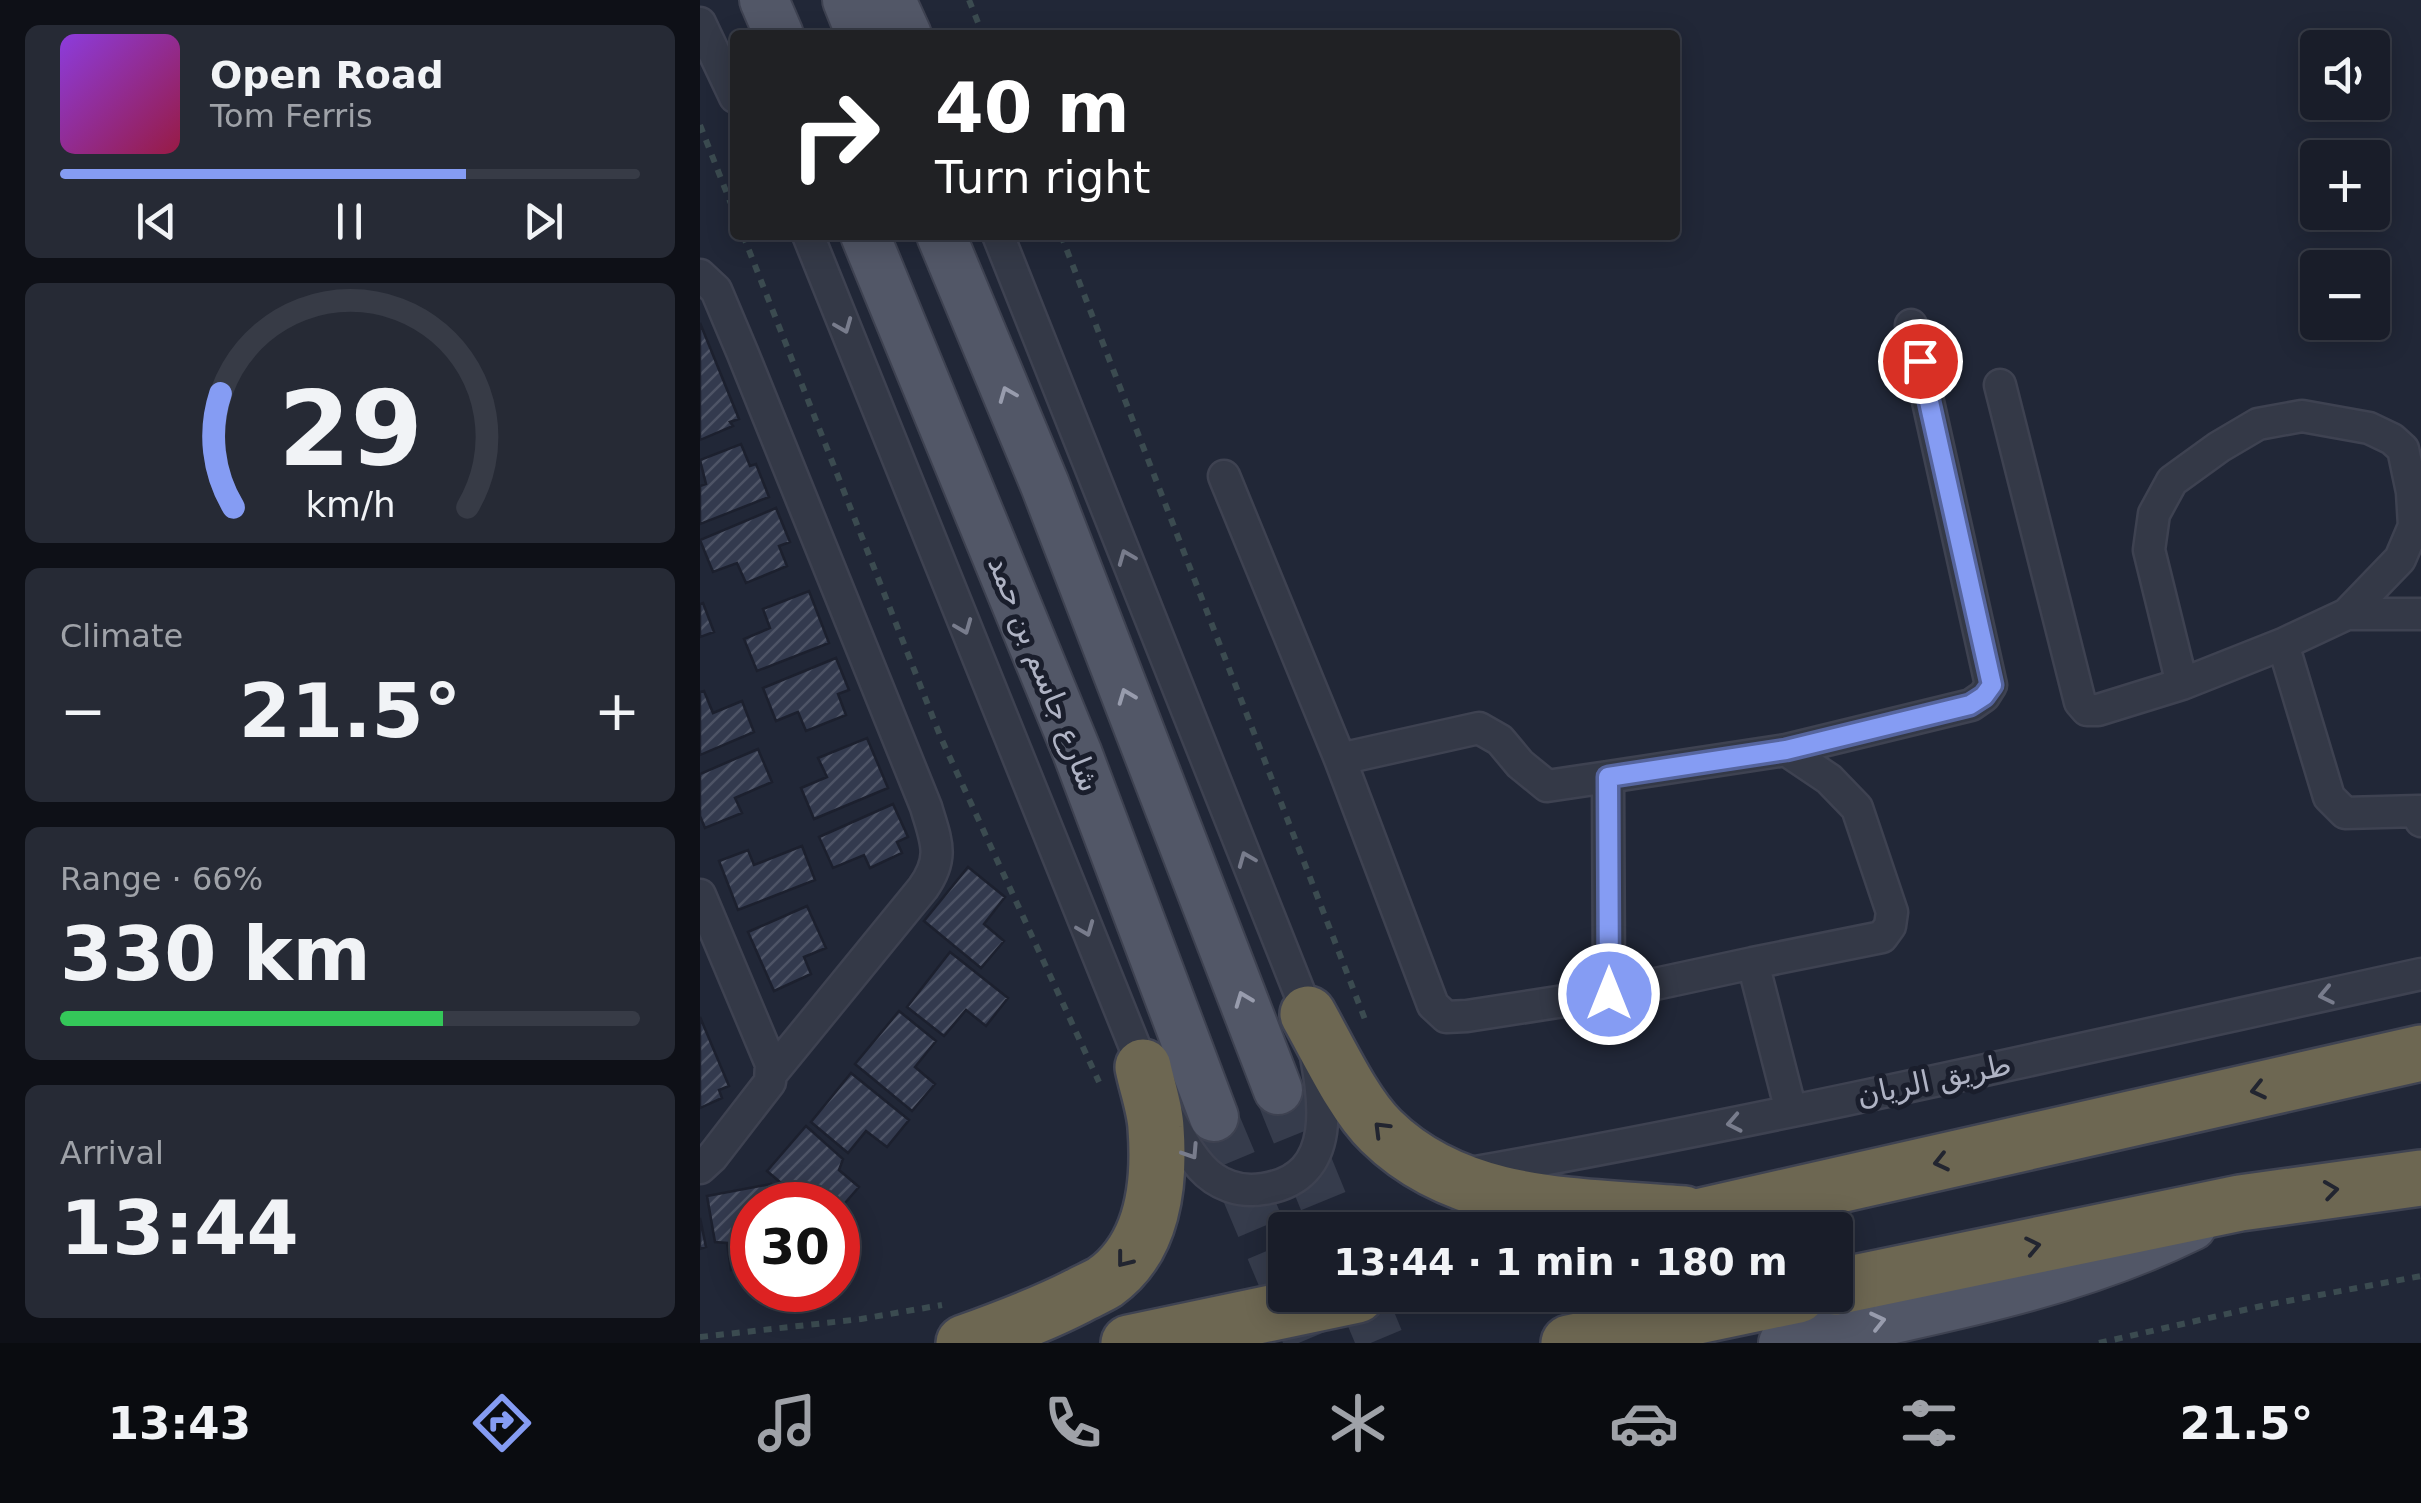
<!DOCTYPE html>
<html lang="en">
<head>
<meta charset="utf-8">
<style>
	:root { --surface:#191d29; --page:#262a35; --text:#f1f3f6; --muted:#9fa2a8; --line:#373b46; --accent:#859cf3 }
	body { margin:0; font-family:"DejaVu Sans",Vazirmatn,sans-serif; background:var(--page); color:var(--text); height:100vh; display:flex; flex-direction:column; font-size:38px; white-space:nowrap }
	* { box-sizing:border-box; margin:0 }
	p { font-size:32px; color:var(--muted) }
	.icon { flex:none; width:55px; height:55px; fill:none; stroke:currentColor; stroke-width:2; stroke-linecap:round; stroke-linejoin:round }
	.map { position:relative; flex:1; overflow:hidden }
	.sheet { display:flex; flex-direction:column; gap:25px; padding:25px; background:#0e1017; width:700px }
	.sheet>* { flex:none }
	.hud { position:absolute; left:30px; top:30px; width:950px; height:210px; border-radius:10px; box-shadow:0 5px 25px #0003,0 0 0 2px var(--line); background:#202124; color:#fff; overflow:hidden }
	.controls { position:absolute; left:1600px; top:30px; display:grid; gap:20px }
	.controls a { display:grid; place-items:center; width:90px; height:90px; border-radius:10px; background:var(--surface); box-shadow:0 5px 25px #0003,0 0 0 2px var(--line); font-size:50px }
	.speed { position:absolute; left:30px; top:1182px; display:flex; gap:20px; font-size:50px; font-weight:700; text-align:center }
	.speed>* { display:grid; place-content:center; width:130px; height:130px; border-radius:50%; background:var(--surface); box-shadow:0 5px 25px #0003,0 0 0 2px var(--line); line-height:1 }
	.speed .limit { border:15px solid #d22; background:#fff; color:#111 }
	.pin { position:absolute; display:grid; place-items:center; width:85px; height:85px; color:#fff; margin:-42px; border:5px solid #fff; border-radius:50%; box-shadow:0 2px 10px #0007 }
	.me { position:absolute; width:110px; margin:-55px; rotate:0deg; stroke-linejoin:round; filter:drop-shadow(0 0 8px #0008) }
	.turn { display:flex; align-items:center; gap:35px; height:210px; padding:0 40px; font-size:45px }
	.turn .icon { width:130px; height:130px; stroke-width:2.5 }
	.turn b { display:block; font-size:70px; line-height:85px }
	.big { font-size:75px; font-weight:600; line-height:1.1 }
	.sheet .card { flex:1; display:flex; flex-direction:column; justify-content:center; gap:15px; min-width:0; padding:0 35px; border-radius:15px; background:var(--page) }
	.sheet .dial { align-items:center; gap:0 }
	.dial svg { height:260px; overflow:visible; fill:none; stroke:var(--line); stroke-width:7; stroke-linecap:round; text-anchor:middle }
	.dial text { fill:var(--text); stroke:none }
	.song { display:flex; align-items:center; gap:30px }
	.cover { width:120px; height:120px; border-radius:15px; background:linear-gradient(135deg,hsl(270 70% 55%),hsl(340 70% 35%)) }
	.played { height:10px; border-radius:5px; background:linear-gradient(90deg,var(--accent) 70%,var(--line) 70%) }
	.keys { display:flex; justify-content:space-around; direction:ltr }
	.heat { display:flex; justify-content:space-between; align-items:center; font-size:55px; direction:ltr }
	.charge { height:15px; border-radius:8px; background:linear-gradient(90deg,#34c759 66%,var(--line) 0) }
	.trip { position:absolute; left:568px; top:1212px; width:585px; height:100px; border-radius:10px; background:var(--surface); box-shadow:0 5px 25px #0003,0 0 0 2px var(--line); font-weight:600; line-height:100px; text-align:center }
	.dock { display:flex; height:160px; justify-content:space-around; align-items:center; background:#0a0c10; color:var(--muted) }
	.dock .icon { width:70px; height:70px }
	.dock .active { color:var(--accent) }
	.dock b { font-size:45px; color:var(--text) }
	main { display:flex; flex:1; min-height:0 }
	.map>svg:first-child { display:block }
	.building { fill:url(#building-hatch); stroke:#1c202e; stroke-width:2.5 }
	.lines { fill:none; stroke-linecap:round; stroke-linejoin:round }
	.primary-tunnel { stroke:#363c4c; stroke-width:48; stroke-dasharray:48 24; stroke-linecap:butt }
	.street-casing { stroke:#3e4251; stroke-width:35 }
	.primary-casing { stroke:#3e4251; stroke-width:52 }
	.highway-casing { stroke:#3f4352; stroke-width:60 }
	.path { stroke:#3b4b50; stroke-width:6; stroke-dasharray:8 8; stroke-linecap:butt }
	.street { stroke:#343947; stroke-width:30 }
	.primary { stroke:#525767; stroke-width:48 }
	.highway { stroke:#6d6752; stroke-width:55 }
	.oneway { stroke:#787c8c }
	.oneway2 { stroke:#989cad }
	.oneway3 { stroke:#222530 }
	.route-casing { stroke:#56659e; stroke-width:25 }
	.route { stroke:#859cf3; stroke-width:18 }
	.labels { text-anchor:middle; stroke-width:10; stroke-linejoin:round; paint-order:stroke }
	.street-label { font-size:30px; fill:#afb3c4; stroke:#1a1e2c }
</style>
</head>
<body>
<main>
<section class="sheet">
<div class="card">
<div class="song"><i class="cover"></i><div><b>Open Road</b><p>Tom Ferris</p></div></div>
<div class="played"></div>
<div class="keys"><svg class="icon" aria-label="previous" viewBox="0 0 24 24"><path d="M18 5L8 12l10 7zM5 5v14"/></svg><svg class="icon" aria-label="pause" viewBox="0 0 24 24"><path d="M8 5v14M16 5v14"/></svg><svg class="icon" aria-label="next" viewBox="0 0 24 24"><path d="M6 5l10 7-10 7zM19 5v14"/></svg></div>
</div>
<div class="card dial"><svg viewBox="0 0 100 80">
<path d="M14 69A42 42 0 1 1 86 69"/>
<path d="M14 69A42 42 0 0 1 10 34" stroke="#859cf3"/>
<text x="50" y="56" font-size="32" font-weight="700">29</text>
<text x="50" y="72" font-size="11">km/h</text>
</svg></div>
<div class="card"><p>Climate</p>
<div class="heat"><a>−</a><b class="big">21.5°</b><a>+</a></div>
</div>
<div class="card"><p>Range · 66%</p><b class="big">330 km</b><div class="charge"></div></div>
<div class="card"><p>Arrival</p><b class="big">13:44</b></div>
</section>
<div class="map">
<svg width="1721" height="1343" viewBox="0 0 1721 1343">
	<defs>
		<pattern id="building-hatch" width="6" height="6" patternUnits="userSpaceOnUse" patternTransform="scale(2.5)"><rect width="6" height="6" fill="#333a4e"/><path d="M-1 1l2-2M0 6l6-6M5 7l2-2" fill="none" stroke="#4e5466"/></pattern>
	</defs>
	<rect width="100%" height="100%" fill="#212737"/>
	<path class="building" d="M 0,323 L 39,419 L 30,422 L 33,426 L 0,440 Z
		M 41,444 L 50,466 L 56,464 L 69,497 L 0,524 L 0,486 L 6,484 L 0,460 Z
		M 76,508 L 90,542 L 79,546 L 87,566 L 46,583 L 37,563 L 13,572 L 0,540 Z
		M 109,591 L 129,643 L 57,671 L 44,639 L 70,628 L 63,609 Z
		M 3,603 L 14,632 L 0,637 L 0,604 Z
		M 136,658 L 149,690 L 138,694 L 146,715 L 106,731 L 98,712 L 76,721 L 63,688 Z
		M 4,691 L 13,713 L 42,701 L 54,732 L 0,755 L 0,692 Z
		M 167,738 L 188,788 L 114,819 L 101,788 L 127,777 L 118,758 Z
		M 58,749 L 72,782 L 35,798 L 42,813 L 5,828 L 0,816 L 0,774 Z
		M 193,804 L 208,837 L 197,842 L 202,853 L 170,868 L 164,855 L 133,868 L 119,837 Z
		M 102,846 L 115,880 L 38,910 L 19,861 L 48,850 L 54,865 Z
		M 268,867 L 305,897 L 284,924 L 304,941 L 281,968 L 224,921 Z
		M 107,906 L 126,948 L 104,957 L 111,974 L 74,991 L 48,932 Z
		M 250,952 L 308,998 L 286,1026 L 266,1010 L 244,1036 L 207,1007 Z
		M 199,1011 L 236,1041 L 215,1067 L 235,1084 L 212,1111 L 155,1064 Z
		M 0,1017 L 29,1086 L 19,1090 L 22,1098 L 0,1108 Z
		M 151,1073 L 209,1120 L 187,1147 L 166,1131 L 148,1153 L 111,1122 Z
		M 106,1126 L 143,1159 L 139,1170 L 159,1187 L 138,1211 L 138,1205 L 107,1205 L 67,1171 Z
		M 71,1184 L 75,1205 L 52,1205 L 52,1266 L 31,1270 L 27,1243 L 15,1242 L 7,1196 Z
		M 0,1218 L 6,1247 L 0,1249 Z"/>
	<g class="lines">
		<path class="primary-tunnel" d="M 578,1090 L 635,1230
			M 514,1117 L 585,1286
			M 589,1295 L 609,1343
			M 661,1295 L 681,1343"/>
		<g class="street-casing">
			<path id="street" d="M 0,23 L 35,97
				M 108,235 L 443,1067 C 459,1097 479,1142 501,1167 C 517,1185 540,1193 563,1189 C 651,1176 618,1074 608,1014 L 298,235
				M 0,275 L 16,290 L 43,354 L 226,807 C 236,841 245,857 223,888 L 72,1073
				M 1300,385 L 1380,702 L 1387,710 L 1398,710 L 1482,684
				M 524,476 L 640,759 L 733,1005 L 746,1017 L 767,1016 L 909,994 L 1053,963 L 1091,1111
				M 1647,614 L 1700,559 L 1714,526 L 1712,492 L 1703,449 L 1692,439 L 1669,428 L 1602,416 L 1558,424 L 1519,447 L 1472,481 L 1454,514 L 1449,550 L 1482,684 L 1583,644 L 1629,797 L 1645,813 L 1719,811 L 1721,821
				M 1583,644 L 1647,614 L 1721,614
				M 1086,750 L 1271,705 L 1284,696 L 1291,685 L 1211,325
				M 640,759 L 779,728 L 800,740 L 820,764 L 847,786 L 908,777 L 909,994
				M 908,777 L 1086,750 L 1129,779 L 1157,808 L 1192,912 L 1190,926 L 1182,937 L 1053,963
				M 0,895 L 71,1064 L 70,1082 L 12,1157 L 0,1168
				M 770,1173 C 1089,1117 1405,1043 1721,974"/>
		</g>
		<g class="primary-casing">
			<path id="primary" d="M 64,0 L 79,35
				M 147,0 L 161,35
				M 191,0 L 207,35
				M 165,235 L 377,752 L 514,1117
				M 241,235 L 345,485 L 578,1090
				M 1083,1343 C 1221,1312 1364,1289 1492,1226"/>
		</g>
		<g class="highway-casing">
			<path id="highway" d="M 608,1014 C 628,1049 653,1104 681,1131 C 761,1210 879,1205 984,1214
				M 940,1230 L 1721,1053
				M 1135,1287 L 1540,1203 L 1721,1178
				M 264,1343 C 303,1329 341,1315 378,1296 C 387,1291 397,1287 405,1282 C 454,1247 460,1182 456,1128 C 455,1108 447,1087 443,1067
				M 429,1343 L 657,1295
				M 869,1343 L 1098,1295"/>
		</g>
		<path class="path" d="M 269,0 L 283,35
			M 0,125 L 35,214
			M 43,235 L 241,738 L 399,1082
			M 361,235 L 666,1022
			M 0,1337 L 161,1319 L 242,1305
			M 1399,1343 L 1566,1305 L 1721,1276"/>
		<use href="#street" class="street"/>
		<use href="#primary" class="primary"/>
		<use href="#highway" class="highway"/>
	</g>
	<defs><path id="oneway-chevron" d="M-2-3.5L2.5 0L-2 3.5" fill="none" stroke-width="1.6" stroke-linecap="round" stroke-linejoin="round" transform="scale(2.5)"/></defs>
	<g class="oneway">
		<use href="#oneway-chevron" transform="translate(144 326) rotate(68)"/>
		<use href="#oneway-chevron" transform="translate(426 557) rotate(-112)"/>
		<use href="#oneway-chevron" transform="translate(264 627) rotate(68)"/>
		<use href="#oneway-chevron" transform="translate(546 859) rotate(-112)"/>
		<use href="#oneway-chevron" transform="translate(386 929) rotate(68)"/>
		<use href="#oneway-chevron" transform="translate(1626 995) rotate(168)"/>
		<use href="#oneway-chevron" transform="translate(1034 1123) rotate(169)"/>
		<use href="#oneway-chevron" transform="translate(491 1152) rotate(57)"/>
	</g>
	<g class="oneway2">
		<use href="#oneway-chevron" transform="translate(307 394) rotate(-112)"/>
		<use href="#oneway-chevron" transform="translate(426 696) rotate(-111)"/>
		<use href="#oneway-chevron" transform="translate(543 999) rotate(-111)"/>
		<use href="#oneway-chevron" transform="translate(1178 1321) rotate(-13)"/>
	</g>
	<g class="oneway3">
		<use href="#oneway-chevron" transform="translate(1558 1090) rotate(167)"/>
		<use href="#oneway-chevron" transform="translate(681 1129) rotate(-135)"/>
		<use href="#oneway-chevron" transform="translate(1241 1162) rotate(167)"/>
		<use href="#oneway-chevron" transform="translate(1631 1190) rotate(-8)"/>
		<use href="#oneway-chevron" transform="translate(1333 1246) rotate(-12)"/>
		<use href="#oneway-chevron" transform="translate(424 1260) rotate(128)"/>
	</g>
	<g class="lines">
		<g class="route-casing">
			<path id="route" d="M 909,994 L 908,777 L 1086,750 L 1270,705 L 1284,696 L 1292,685 L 1220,361"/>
		</g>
		<use href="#route" class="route"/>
	</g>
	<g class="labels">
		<g class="street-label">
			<text transform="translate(344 674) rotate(68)" y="10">شارع جاسم بن حمد</text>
			<text transform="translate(1234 1080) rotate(-12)" y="10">طريق الريان</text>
		</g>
	</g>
</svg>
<div class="controls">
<a><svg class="icon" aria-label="sound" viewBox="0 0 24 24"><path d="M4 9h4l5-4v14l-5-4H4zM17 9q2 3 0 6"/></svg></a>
<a>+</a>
<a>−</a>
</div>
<div class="speed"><div class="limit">30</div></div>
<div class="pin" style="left:1220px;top:361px;background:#d93025"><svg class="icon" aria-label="arrive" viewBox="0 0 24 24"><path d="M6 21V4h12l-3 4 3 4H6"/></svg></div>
<svg class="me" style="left:909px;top:994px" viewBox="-20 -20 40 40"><circle r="17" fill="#859cf3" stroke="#fff" stroke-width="3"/><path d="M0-11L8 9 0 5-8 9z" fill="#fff"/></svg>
<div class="trip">13:44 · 1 min · 180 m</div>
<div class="hud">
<div class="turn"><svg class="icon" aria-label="right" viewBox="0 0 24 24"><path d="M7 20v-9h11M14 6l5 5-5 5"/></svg><div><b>40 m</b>Turn right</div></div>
</div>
</div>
</main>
<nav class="dock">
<b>13:43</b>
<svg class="icon active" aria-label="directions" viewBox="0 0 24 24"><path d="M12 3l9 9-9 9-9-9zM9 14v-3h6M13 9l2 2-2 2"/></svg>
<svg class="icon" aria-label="music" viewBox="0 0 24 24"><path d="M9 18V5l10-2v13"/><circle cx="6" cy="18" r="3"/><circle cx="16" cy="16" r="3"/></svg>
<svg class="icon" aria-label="phone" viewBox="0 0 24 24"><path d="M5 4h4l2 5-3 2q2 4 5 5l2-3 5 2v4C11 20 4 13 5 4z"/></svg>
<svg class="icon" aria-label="climate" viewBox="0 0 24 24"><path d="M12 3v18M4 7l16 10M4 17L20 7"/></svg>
<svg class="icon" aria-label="car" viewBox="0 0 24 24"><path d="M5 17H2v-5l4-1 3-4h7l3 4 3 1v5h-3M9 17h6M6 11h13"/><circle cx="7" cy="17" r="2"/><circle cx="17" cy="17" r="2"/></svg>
<svg class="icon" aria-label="filters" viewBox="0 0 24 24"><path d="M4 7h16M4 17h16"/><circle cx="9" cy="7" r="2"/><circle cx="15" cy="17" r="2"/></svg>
<b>21.5°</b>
</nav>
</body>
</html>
